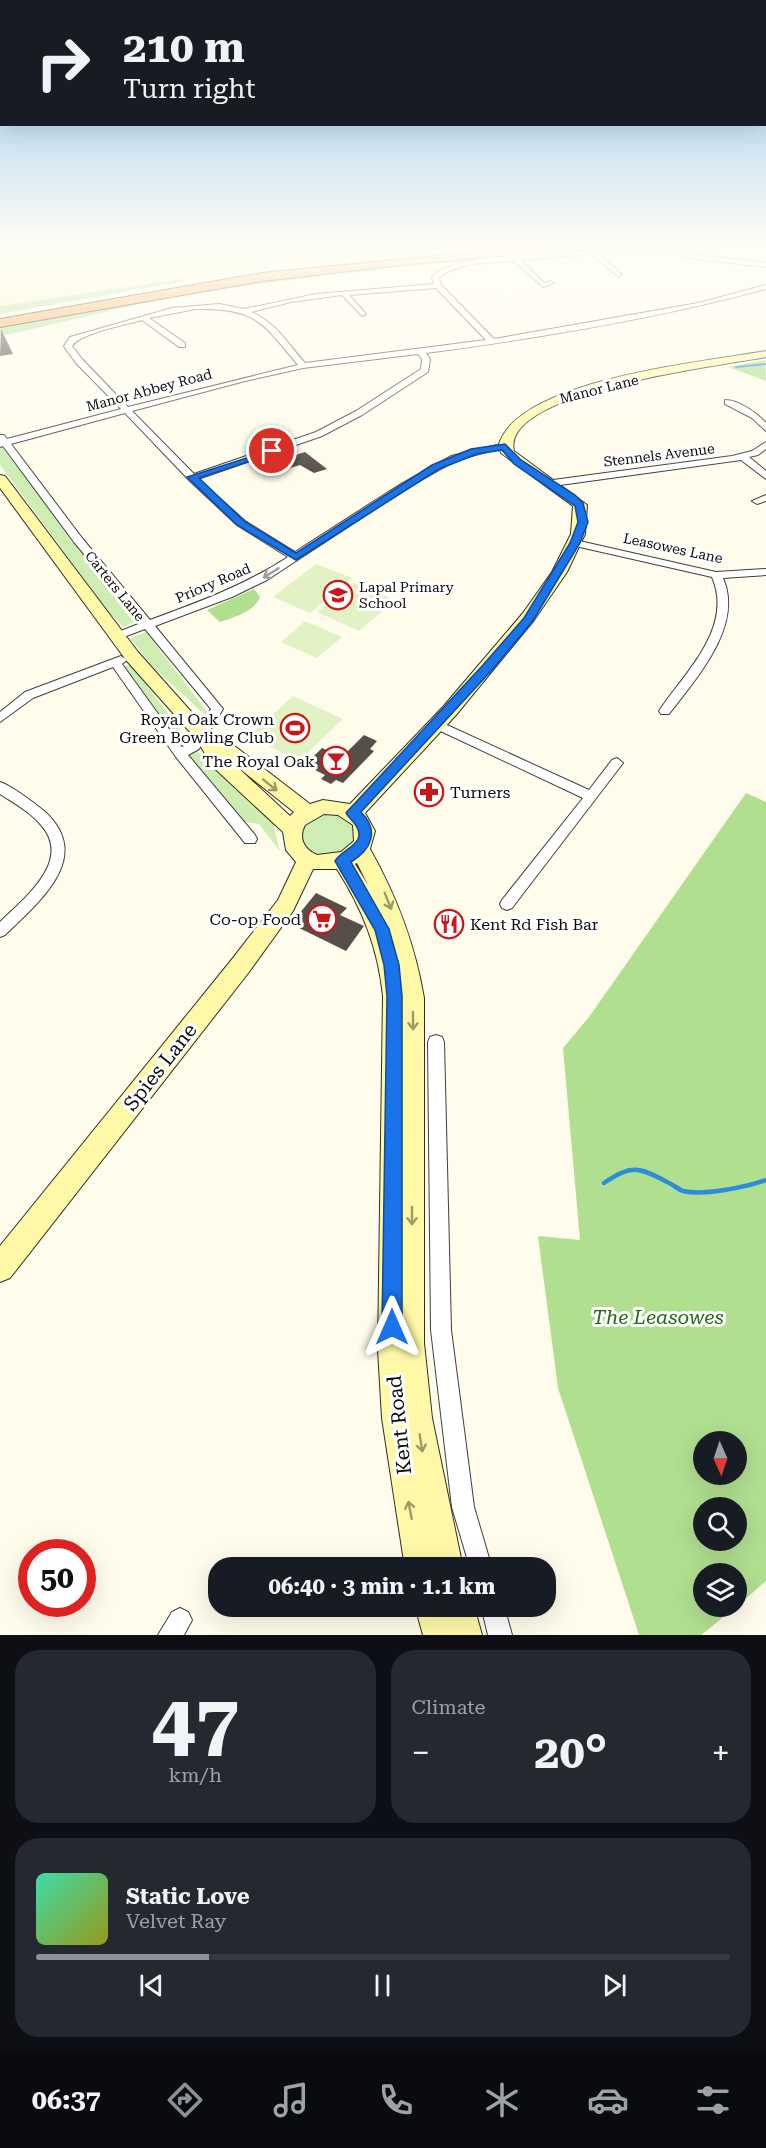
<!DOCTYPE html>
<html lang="en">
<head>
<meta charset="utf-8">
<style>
	:root { --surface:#171b24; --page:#242831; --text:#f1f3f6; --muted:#9ea1a6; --line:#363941; --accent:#8c9099 }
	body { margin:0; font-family:"Roboto Serif",serif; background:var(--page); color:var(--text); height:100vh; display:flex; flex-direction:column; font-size:22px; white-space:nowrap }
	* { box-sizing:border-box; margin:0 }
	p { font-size:20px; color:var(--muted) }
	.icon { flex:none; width:33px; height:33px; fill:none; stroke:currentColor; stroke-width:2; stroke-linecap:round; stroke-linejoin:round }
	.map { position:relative; height:1635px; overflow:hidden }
	.sheet { display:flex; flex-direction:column; gap:15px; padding:15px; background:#0d0f14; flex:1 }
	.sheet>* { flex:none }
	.hud { position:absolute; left:0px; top:0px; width:766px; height:126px; box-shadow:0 6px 24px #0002; background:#171b24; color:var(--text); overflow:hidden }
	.needle { width:39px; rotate:177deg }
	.controls { position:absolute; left:693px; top:1431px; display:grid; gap:12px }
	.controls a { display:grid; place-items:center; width:54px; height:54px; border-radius:50%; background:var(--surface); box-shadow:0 6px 24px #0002; font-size:30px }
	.speed { position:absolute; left:18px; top:1539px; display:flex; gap:12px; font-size:30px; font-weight:700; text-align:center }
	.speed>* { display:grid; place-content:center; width:78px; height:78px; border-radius:50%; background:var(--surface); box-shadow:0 6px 24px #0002; line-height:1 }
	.speed .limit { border:9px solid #d22; background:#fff; color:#111 }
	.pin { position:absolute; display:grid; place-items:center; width:51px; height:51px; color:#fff; margin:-26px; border:3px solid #fff; border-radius:50%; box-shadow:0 2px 6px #0007 }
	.me { position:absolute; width:66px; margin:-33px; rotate:0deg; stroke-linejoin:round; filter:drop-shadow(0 0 4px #0008) }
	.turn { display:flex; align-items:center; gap:21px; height:126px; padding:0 24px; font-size:27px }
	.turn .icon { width:78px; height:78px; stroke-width:2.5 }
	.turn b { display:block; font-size:42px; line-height:51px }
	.big { font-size:45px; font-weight:700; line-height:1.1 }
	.sheet .widget { flex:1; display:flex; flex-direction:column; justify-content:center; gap:9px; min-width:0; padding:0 21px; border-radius:24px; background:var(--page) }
	.sheet .dial { align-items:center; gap:0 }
	.dial b { font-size:78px; line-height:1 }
	.song { display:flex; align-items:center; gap:18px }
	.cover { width:72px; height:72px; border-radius:9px; background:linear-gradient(135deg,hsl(160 70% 55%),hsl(60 70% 35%)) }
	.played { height:6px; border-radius:3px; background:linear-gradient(90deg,var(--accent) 25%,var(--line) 25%) }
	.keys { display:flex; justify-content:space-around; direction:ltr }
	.heat { display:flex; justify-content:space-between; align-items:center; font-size:33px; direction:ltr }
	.sheet .tiles { flex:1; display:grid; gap:15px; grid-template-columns:1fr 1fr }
	.widget:last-child { grid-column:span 2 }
	.trip { position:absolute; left:208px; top:1557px; width:348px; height:60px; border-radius:24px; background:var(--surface); box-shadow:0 6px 24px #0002; font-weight:700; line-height:60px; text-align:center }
	.tabs { display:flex; height:96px; justify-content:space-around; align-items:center; background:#090b0e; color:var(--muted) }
	.tabs .icon { width:42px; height:42px }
	.tabs .selected { color:var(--accent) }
	.tabs b { font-size:27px; color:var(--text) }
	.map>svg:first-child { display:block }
	.farmland { fill:#f8f6c9 }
	.green { fill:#ceedb2 }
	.forest { fill:#b0df90; fill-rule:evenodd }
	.pitch { fill:#e1f3c4 }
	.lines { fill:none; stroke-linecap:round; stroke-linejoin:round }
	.stream-far1 { stroke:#2c8dd9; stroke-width:2 }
	.stream { stroke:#2c8dd9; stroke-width:4.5 }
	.building { fill:#564e48 }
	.street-casing { stroke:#3f3f3f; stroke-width:2 }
	.secondary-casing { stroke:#2e2e2e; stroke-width:2 }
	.highway-casing { stroke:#1d1d1d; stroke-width:2 }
	.street { fill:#fff; fill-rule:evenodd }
	.secondary { fill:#fff9a7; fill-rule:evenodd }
	.highway { fill:#ffa44a; fill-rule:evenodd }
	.oneway { stroke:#9e9e9e }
	.oneway2 { stroke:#9e9a69 }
	.route { fill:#1a73e8; stroke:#114b97; stroke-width:1.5 }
	.labels { text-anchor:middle; stroke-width:6; stroke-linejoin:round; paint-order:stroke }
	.far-street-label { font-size:14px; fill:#0c0c0c; stroke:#fff }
	.far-poi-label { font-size:14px; fill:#0c0c0c; stroke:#fff; text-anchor:start }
	.poi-label { font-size:16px; fill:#0c0c0c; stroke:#fff; text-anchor:end }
	.near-street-label { font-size:20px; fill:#0c0c0c; stroke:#fff }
	.near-park-label { font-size:20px; font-style:italic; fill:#256917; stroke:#fff }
</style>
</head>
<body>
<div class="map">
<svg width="766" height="1635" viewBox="0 0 766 1635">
	<rect width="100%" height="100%" fill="#fffcec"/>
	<path class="farmland" d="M 0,249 L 453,249 L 313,262 L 0,306 Z"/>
	<path class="green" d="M 0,447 L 4,448 L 122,599 L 137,621 L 123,627 L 108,611 L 0,465 Z
		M 146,632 L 208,713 L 205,715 L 152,666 L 130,638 Z
		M 131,665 L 190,742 L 182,746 L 122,667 Z
		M 197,751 L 273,824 L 280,851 L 259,824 L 245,822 L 185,755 Z
		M 320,814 L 339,814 L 353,822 L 356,840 L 346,852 C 317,857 314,860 298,835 L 300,828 Z"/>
	<path class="forest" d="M 579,249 L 610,249 C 467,260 323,273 182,296 C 121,306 61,324 0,336 L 0,326 L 282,277 Z
		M 187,278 L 186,281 L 0,314 L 0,306 Z
		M 765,360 L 766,381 L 728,367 Z
		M 254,589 L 260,597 C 254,612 234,617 220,622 L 207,610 Z
		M 746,793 L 766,802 L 766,1581 L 737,1606 L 736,1574 L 704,1574 L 704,1606 L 736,1607 L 701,1635 L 639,1635 L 558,1388 L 538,1236 L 580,1240 L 563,1048 L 589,1017 ZM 704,1442 L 736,1442 L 736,1474 L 704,1474 ZM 704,1508 L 736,1508 L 736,1540 L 704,1540 Z"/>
	<path class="pitch" d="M 316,564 L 352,578 L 310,613 L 273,597 Z
		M 354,583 L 395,600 L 359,631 L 317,612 Z
		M 305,621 L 342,637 L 317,658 L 281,642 Z
		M 293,696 L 343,719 L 299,761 L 249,736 Z"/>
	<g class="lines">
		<path class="stream-far1" d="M 736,367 L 766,364"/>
		<path class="stream" d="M 604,1183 C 630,1165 638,1166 667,1182 C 672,1184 678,1189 683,1191 C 703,1196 747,1187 766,1180"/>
	</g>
	<path class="building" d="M 1,329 L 13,354 L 0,356 Z
		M 305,452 L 327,469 L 314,473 L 300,465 L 280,471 L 270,463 Z
		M 364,735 L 377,741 L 370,749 L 374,751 L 343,783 L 336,780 L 331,784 L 321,779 L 325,775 L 305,765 L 322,748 L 342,757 Z
		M 316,893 L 347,908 L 340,915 L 364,926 L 346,951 L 291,924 Z"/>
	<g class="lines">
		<g class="street-casing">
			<path id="street" d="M 592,249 L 664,249 L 696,255 L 766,263 L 766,267 L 696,259 L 654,249 L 598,253 L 621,274 L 619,277 L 591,254 L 521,260 L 544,283 L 551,281 L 554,283 L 543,287 L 514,261 C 489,263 459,261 439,278 L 441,285 L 494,339 L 698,303 L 766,285 L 766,289 C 655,319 540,338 426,353 L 430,359 L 428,372 L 362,415 L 322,436 L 198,479 L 245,521 L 295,552 L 401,484 L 451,456 L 505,443 L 509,446 L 457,460 L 407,488 L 267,580 L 232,597 L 155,626 L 223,709 L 199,749 L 188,755 L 255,835 L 257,839 L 255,843 L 245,843 L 176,757 L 113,667 L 33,698 L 0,722 L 0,712 L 25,692 L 121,656 L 127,660 L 122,664 L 182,747 L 191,743 L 211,709 L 145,629 L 121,638 L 113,638 L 113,634 L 141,623 L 74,542 L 3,446 L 0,447 L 0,435 L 4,435 L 7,439 L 121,409 L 76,363 L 65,348 L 64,346 L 70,337 L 172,308 L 219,304 L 244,309 L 316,294 L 434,284 L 432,277 C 459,250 552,257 592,249 ZM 436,288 L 486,340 L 305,363 C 288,344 276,322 251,312 L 291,302 L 342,295 L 362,316 L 366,314 L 349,295 ZM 196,309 C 256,308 262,322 298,365 L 128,407 L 82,359 L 72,346 C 81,333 125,325 142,320 L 179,347 L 185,347 L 185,343 L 149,318 ZM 418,354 L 422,359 L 421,369 L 356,411 L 316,432 L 194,474 L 132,411 L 245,381 L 303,368 ZM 125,413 L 189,480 L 237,525 L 288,557 C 245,585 199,602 150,620 L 82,538 L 11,444 Z
				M 725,400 C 739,400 757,413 766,423 L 766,431 L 752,418 L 725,404 Z
				M 766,442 L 766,449 L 758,455 L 749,457 L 766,471 L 766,479 L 741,460 L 553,486 L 548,483 L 553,480 L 732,456 L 752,451 Z
				M 766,495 L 766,501 L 757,504 L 752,501 Z
				M 575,540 L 716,572 L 766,569 L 766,575 L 723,578 C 744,626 697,677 669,714 L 661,714 L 659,711 C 685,672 734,628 712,577 L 571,545 L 570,543 Z
				M 436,720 L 589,790 L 612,760 L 617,758 L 623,763 L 512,908 L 507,910 L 502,908 L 500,904 L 502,900 L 583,798 L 432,727 L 430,724 L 432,721 Z
				M 0,782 C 14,787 31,801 43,810 C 96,856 39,902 5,935 L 0,937 L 0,922 C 24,898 73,861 41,825 C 30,812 14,803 0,794 Z
				M 436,1035 L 442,1037 L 444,1042 L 451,1330 L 474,1507 L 492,1568 L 470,1568 L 452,1507 L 431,1330 L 428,1042 L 430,1037 Z
				M 481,1606 L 504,1606 L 512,1635 L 488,1635 Z
				M 180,1608 L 188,1612 L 192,1620 L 184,1635 L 158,1635 L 172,1612 Z"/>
		</g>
		<g class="secondary-casing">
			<path id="secondary" d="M 766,351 L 766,357 C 725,365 500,391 514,451 L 587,505 L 585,534 L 567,572 L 534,620 L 456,715 L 365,813 L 375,831 L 370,849 C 397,897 415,944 424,998 L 424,1343 L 432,1418 L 463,1568 L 405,1568 L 382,1418 L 378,1350 L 383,996 C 378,948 363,910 337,869 L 313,869 L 293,911 L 249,972 L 10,1278 L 0,1282 L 0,1246 L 233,958 L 278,900 L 296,862 L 286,850 L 283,832 L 212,766 L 197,740 L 126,660 L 0,488 L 0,475 L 5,476 L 138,652 L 211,734 L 228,741 L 310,804 L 323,800 L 350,804 L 443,707 L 523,613 L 552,572 L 571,534 L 573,506 L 501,453 L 499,444 C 520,379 705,362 766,351 ZM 235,765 L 294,812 L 290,816 ZM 324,814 L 338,815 L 353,825 L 354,841 L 341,852 L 317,855 C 304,849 298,838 305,825 ZM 357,863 L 368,885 L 355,864 Z
				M 415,1606 L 474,1606 L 482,1635 L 423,1635 Z"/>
		</g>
		<g class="highway-casing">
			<path id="highway" d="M 507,249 L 553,249 L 547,253 L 411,264 L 262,281 L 0,327 L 0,319 L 262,273 Z"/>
		</g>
		<use href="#street" class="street"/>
		<use href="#secondary" class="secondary"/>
		<use href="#highway" class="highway"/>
	</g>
	<defs><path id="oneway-shaft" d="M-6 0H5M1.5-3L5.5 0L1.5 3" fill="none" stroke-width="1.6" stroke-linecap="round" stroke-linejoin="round" transform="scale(1.5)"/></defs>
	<use class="oneway" href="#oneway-shaft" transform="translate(271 573) rotate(148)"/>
	<g class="oneway2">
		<use href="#oneway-shaft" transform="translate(270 785) rotate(39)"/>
		<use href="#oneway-shaft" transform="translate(388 901) rotate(68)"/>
		<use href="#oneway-shaft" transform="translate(413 1021) rotate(90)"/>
		<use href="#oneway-shaft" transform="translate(412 1216) rotate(90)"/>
		<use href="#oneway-shaft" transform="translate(421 1443) rotate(81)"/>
		<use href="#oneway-shaft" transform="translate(410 1510) rotate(-101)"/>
	</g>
	<linearGradient id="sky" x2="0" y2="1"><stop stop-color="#8fc3f0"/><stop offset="0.52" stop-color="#fffef6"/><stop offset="1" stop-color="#fffef6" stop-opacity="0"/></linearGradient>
	<rect width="766" height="477" fill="url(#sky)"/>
	<path class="route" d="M 505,444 L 521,460 L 575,495 L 583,503 L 588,522 L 580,543 L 532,622 L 492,670 L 361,812 C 380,831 371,850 351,862 L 389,929 L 399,965 L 402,996 L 402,1327 L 399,1334 L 392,1337 L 385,1334 L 382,1327 L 387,996 L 384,965 L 375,930 L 335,861 C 343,848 369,844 355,824 C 352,820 348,817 346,813 L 483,665 L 524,618 L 570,543 L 578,522 L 575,506 L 514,464 L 502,450 L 477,454 L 439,469 L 296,560 L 237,525 L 187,477 L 275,449 L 275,453 L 199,478 L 244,521 L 296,553 L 432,465 L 471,449 Z"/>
	<defs>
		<g id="school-ring" transform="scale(1.5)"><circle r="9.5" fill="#fff" stroke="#c8181a" stroke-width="1.5"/><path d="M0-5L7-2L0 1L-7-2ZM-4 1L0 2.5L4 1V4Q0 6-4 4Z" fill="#c8181a"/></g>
		<g id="stadium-ring" transform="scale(1.5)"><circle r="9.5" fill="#fff" stroke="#c8181a" stroke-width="1.5"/><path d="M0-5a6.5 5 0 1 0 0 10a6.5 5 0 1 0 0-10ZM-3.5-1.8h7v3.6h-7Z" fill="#c8181a"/></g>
		<g id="bar-ring" transform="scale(1.5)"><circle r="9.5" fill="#fff" stroke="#c8181a" stroke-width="1.5"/><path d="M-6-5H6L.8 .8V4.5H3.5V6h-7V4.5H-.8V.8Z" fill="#c8181a"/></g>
		<g id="pharmacy-ring" transform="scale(1.5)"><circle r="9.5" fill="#fff" stroke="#c8181a" stroke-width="1.5"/><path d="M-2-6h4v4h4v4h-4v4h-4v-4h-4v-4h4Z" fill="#c8181a"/></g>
		<g id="supermarket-ring" transform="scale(1.5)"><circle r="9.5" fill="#fff" stroke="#c8181a" stroke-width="1.5"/><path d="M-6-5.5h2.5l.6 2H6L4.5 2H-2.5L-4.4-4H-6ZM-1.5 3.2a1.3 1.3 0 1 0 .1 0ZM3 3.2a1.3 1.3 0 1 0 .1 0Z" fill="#c8181a"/></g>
		<g id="restaurant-ring" transform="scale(1.5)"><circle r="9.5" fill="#fff" stroke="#c8181a" stroke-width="1.5"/><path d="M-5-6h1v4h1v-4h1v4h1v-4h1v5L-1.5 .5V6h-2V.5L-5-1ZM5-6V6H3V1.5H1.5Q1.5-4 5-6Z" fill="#c8181a"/></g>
	</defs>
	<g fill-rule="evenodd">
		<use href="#school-ring" x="338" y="595"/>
		<use href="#stadium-ring" x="295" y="728"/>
		<use href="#bar-ring" x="336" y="761"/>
		<use href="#pharmacy-ring" x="429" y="792"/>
		<use href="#supermarket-ring" x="322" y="919"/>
		<use href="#restaurant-ring" x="449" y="924"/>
	</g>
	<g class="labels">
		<g class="far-street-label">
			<text transform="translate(599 389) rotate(-14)" y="5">Manor Lane</text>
			<text transform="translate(149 390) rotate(-15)" y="5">Manor Abbey Road</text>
			<text transform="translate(659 455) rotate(-7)" y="5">Stennels Avenue</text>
			<text transform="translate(673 548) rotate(12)" y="5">Leasowes Lane</text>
			<text transform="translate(213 583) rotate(-23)" y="5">Priory Road</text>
			<text transform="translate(115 586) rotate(51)" y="5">Carters Lane</text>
		</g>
		<g class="far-poi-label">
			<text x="359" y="592">Lapal Primary<tspan x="359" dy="16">School</tspan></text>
		</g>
		<g class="poi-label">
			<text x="274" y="725">Royal Oak Crown<tspan x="274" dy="18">Green Bowling Club</tspan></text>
			<text x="315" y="767">The Royal Oak</text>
			<text x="450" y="798" text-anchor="start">Turners</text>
			<text x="301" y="925">Co-op Food</text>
			<text x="470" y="930" text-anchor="start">Kent Rd Fish Bar</text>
		</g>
		<g class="near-street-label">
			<text transform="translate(160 1067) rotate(-52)" y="7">Spies Lane</text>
			<text transform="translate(399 1425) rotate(-96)" y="7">Kent Road</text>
		</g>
		<g class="near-park-label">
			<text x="658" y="1324">The Leasowes</text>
		</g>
	</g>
</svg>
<div class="controls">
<a><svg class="needle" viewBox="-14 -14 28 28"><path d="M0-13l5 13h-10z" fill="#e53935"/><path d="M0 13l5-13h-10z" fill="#9ea1a6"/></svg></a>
<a><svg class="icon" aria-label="search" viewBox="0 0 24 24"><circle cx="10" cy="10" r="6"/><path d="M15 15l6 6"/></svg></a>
<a><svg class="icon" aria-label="layers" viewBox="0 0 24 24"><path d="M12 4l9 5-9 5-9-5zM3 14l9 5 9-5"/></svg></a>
</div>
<div class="speed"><div class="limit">50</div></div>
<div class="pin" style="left:272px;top:451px;background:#d93025"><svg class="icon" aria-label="arrive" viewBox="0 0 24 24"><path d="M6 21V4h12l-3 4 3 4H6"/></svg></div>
<svg class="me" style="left:392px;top:1327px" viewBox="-20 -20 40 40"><path d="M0-17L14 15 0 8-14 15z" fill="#1a73e8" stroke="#fff" stroke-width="4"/></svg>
<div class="trip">06:40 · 3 min · 1.1 km</div>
<div class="hud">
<div class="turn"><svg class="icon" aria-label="right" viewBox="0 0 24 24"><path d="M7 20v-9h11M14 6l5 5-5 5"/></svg><div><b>210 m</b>Turn right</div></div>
</div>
</div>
<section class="sheet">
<div class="tiles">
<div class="widget dial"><b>47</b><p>km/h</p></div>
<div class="widget"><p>Climate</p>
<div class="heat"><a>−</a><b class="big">20°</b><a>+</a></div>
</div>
<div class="widget">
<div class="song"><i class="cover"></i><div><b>Static Love</b><p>Velvet Ray</p></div></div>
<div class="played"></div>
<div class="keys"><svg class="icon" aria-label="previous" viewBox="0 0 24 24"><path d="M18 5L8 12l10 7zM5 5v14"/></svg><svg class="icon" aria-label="pause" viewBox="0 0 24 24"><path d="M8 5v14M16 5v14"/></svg><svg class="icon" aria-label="next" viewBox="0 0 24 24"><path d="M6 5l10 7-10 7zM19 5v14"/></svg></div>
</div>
</div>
</section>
<nav class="tabs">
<b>06:37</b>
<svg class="icon selected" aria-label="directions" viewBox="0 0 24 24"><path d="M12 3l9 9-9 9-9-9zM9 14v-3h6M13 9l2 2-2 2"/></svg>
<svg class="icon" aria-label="music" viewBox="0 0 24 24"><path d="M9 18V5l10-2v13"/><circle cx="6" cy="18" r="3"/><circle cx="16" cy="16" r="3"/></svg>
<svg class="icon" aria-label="phone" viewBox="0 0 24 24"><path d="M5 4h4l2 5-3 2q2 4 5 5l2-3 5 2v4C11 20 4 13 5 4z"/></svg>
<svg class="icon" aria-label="climate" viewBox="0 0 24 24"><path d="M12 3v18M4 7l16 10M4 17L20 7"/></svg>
<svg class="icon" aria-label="car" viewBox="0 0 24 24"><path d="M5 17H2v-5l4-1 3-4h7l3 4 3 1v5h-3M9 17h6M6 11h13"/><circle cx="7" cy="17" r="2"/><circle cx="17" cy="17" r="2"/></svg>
<svg class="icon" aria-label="filters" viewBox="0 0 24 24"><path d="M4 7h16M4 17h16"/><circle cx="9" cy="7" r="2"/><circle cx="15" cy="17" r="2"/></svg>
</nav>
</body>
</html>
